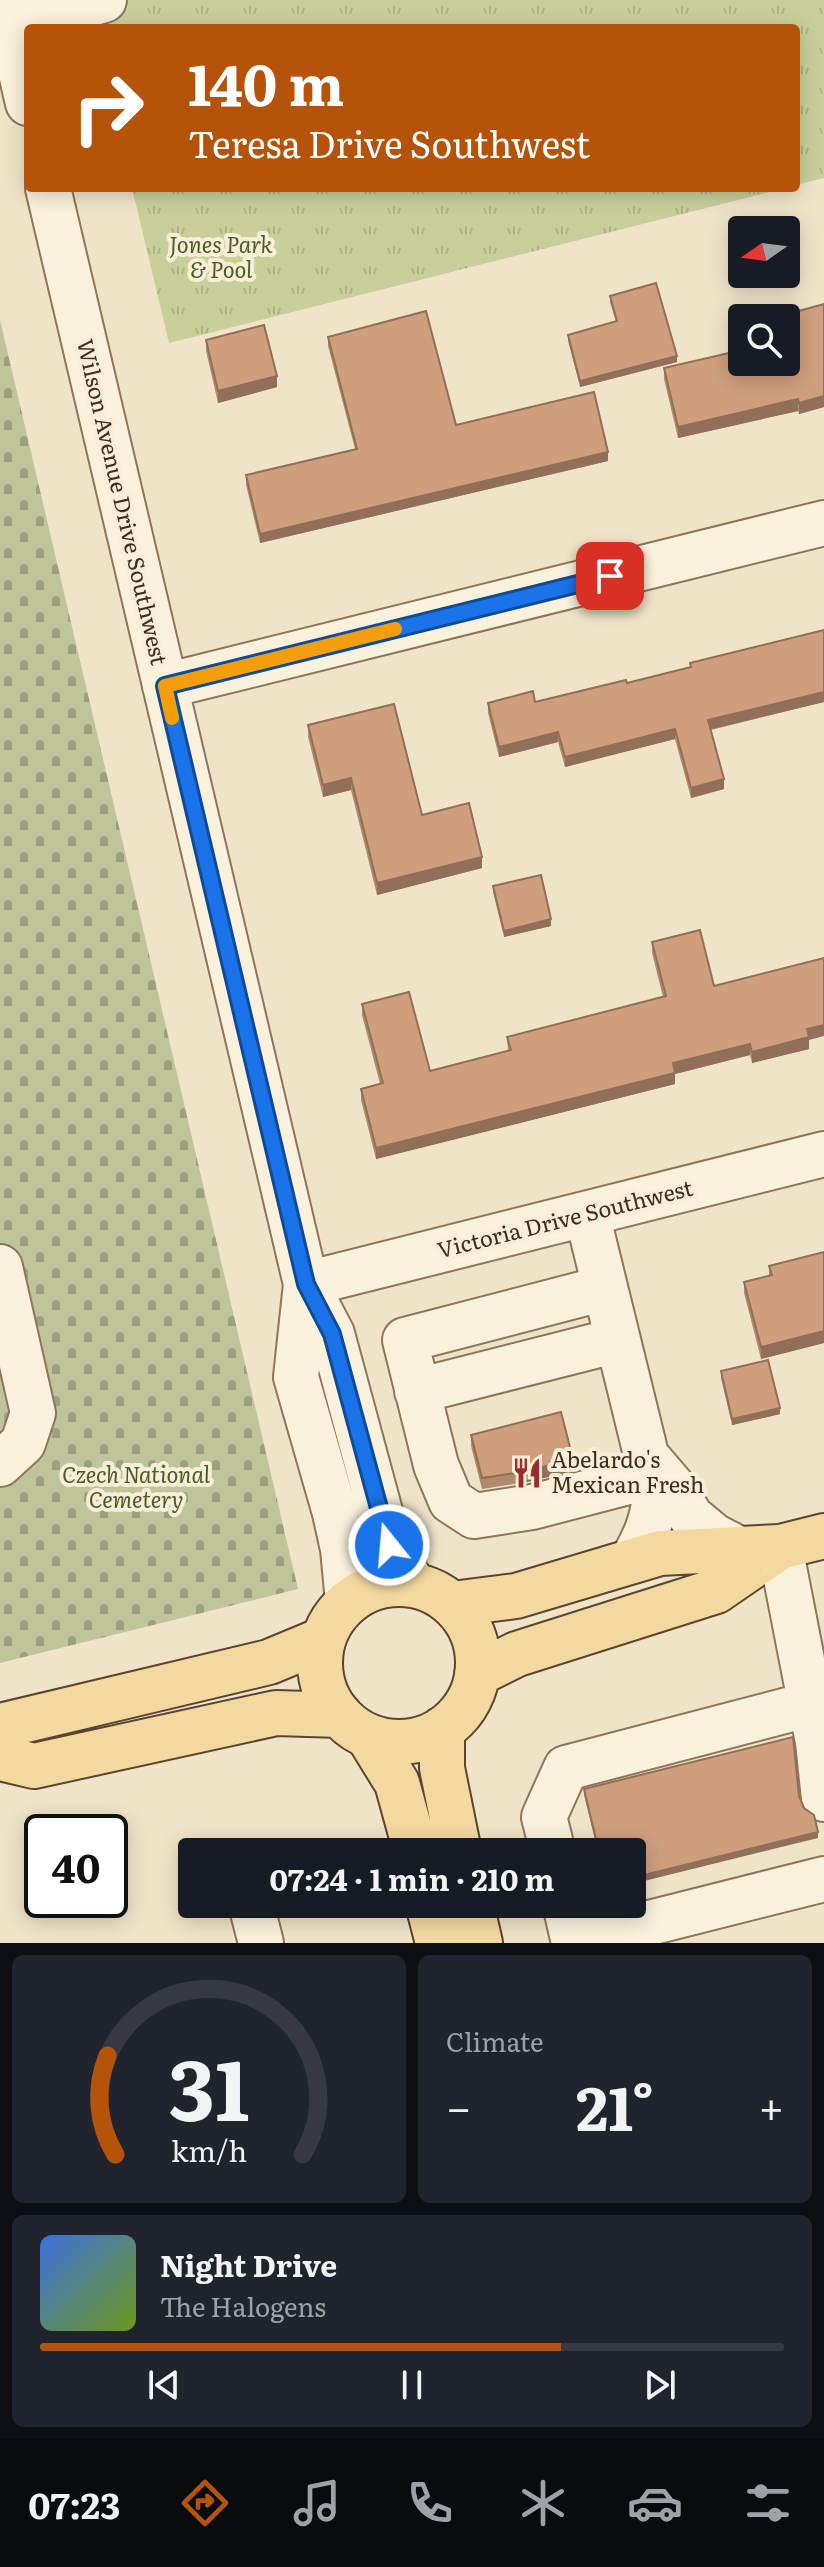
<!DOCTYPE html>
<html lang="en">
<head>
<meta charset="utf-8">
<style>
	:root { --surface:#171b24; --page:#20242c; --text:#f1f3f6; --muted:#9ea1a6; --line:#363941; --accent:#b45309 }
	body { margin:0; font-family:Literata,serif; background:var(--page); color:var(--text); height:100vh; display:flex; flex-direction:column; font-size:30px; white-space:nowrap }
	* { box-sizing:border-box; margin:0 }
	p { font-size:26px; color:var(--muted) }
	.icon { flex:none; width:44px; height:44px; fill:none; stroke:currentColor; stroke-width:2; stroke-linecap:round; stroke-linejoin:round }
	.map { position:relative; height:1943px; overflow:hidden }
	.panel { display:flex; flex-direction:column; gap:12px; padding:12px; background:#0d0f14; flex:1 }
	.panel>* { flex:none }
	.banner { position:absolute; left:24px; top:24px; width:776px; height:168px; border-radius:8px; box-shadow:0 4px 20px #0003; background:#b45309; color:#fff; overflow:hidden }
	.needle { width:52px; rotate:256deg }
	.tools { position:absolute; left:728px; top:216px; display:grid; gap:16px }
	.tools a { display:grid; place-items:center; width:72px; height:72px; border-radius:8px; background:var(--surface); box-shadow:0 4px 20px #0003; font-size:40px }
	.speed { position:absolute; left:24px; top:1814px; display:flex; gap:16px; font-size:40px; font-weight:700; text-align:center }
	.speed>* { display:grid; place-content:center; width:104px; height:104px; border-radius:50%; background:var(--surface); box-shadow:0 4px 20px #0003; line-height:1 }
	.speed .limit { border:4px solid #111; border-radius:12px; background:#fff; color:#111 }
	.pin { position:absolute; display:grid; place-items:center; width:68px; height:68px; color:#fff; margin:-34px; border-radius:16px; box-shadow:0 4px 12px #0006 }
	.me { position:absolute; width:88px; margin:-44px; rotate:343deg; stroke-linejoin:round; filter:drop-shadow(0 0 6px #0008) }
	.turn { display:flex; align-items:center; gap:28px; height:168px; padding:0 32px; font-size:36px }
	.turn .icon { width:104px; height:104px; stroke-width:2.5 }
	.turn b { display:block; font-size:56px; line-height:68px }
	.big { font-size:60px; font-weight:700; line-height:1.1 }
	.panel .widget { flex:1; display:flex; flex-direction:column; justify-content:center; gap:12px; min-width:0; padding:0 28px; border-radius:12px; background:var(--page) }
	.panel .dial { align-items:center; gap:0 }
	.dial svg { height:208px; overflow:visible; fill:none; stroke:var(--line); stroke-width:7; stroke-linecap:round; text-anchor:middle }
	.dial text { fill:var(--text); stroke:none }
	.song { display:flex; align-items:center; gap:24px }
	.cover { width:96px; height:96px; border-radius:12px; background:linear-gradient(135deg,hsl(220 70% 55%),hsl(80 70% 35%)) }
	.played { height:8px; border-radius:4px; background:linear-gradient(90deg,var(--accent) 70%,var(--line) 70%) }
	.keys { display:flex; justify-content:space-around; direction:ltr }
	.heat { display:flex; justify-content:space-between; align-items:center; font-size:44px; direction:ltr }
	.panel .tiles { flex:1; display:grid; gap:12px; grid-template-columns:1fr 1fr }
	.widget:last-child { grid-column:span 2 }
	.trip { position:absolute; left:178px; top:1838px; width:468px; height:80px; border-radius:8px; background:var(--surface); box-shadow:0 4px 20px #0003; font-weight:700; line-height:80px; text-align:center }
	.dock { display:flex; height:128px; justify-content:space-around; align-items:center; background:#090b0e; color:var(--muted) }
	.dock .icon { width:56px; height:56px }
	.dock .current { color:var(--accent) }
	.dock b { font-size:36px; color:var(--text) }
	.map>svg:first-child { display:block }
	.grass { fill:url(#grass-tufts) }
	.cemetery { fill:url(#cemetery-stones) }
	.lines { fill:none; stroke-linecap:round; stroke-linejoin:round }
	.minor-casing { stroke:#8d765c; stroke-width:48 }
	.major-casing { stroke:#5b4430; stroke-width:48 }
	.minor { stroke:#faf1dc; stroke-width:44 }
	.major { stroke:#f3d9a0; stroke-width:44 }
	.wall { fill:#b2896c }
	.shaded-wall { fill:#916f58 }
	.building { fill:#cf9f7d; stroke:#916f58; stroke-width:2 }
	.route-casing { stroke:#114b97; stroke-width:20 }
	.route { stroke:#1a73e8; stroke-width:14 }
	.slow { stroke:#f59e0b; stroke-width:14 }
	.labels { text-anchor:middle; stroke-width:8; stroke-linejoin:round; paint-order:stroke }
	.park-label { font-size:22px; font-style:italic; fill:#4d5a26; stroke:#f7eed8 }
	.street-label { font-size:22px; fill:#3d2e20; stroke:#f7eed8 }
	.poi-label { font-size:22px; fill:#3d2e20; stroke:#f7eed8; text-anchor:start }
</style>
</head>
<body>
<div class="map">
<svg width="824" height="1943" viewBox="0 0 824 1943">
	<defs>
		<pattern id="grass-tufts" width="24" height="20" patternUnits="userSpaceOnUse" patternTransform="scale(2)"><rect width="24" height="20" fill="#c9cf9b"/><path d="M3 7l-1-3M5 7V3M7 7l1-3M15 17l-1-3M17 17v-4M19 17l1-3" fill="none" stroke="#aeb285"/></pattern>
		<pattern id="cemetery-stones" width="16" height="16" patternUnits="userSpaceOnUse" patternTransform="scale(2)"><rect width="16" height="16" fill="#bfc49a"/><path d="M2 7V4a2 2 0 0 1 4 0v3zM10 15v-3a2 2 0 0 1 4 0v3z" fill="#9ca07d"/></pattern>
	</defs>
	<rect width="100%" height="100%" fill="#f0e4c8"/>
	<path class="grass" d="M 87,0 L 824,0 L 824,178 L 796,185 L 796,28 L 94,28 Z
		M 132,188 L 786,188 L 169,343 Z"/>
	<path class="cemetery" d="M 0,320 L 298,1589 L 0,1663 Z"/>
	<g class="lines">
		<g class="minor-casing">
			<path id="minor" d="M 4,0 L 28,103
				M 10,27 L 104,0
				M 48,188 L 306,1284 L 332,1334 L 389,1545 L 413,1584
				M 165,686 L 824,523
				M 587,1214 L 655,1491 C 654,1519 645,1538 632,1561
				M 0,1267 L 33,1413 L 23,1443 L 0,1464
				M 306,1284 L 824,1154
				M 306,1284 L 296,1377 L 335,1513 L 343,1549 L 348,1602
				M 605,1288 L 405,1340 L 436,1465 L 451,1501 L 474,1516 L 532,1507 L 651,1476
				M 417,1391 L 618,1340
				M 649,1459 L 673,1487 L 691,1517 L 714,1536 L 739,1549
				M 780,1547 L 818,1742 L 824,1799
				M 553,1852 L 544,1817 L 566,1768 L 811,1704
				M 251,1904 L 261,1943
				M 565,1904 L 574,1943
				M 574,1942 L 824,1879"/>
		</g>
		<g class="major-casing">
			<path id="major" d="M320 1663a79 79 0 1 1 158 0a79 79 0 1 1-158 0Z
				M 452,1604 L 516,1596 L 660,1553 L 780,1547 L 824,1536
				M 477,1674 L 517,1654 L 716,1591 L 780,1547
				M 0,1726 L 269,1662 L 322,1640
				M 442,1729 L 442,1768 L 459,1852
				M 368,1736 L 397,1783 L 416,1852
				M 0,1758 L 34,1766 L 276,1713 L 340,1715
				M 428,1904 L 438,1943
				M 471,1904 L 480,1943"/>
		</g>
		<use href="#minor" class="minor"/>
		<use href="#major" class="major"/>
	</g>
	<path class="wall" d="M 610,296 L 677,362 L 580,387 L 568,341 L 568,335 L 616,322 L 610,302 Z
		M 824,304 L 824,407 L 799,414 L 798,411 L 678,438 L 664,379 L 664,368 L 742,362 Z
		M 328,337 L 456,425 L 608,461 L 260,543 L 246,485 L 246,475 L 355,449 L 328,346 Z
		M 206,340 L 277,387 L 218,403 L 206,351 Z
		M 824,630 L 824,702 L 711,730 L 724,789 L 691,798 L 675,739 L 565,767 L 558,742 L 499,757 L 488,713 L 488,703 L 535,702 L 627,683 L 690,667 L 690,663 Z
		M 308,725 L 422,815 L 482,868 L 377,895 L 351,790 L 323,797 L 308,737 Z
		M 493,886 L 551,926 L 504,937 L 493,892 Z
		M 652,942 L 714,986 L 809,1040 L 809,1049 L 752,1063 L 750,1055 L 675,1074 L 675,1084 L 376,1159 L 361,1100 L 361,1089 L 380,1084 L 362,1015 L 362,1004 L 430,1071 L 508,1051 L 507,1037 L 663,997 L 652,953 Z
		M 824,1252 L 824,1343 L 761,1359 L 744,1293 L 744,1282 L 769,1276 L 769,1266 Z
		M 721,1371 L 780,1414 L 732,1425 L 721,1378 Z
		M 471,1435 L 573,1471 L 527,1482 L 482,1489 L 471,1446 Z
		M 584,1789 L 799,1796 L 818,1838 L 632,1852 L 598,1852 L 584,1795 Z"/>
	<path class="shaded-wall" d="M 677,356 L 677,362 L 580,387 L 580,381 Z
		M 277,376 L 277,387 L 218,403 L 218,391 Z
		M 824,396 L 824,407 L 799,414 L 799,403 Z
		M 798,399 L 798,411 L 678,438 L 678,427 Z
		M 608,452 L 608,461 L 260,543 L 260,534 Z
		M 824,692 L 824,702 L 708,730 L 708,720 Z
		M 675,729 L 675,739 L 565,767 L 565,757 Z
		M 558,732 L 558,742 L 499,757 L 499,747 Z
		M 351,778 L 351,790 L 323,797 L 323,785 Z
		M 724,779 L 724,789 L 691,798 L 691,788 Z
		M 482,857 L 482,868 L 377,895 L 377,883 Z
		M 551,919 L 551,926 L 504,937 L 504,931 Z
		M 824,1025 L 824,1036 L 809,1040 L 809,1049 L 752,1063 L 752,1052 L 807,1029 Z
		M 750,1044 L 750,1055 L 675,1074 L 675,1084 L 376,1159 L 376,1148 L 673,1063 Z
		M 824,1331 L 824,1343 L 761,1359 L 761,1347 Z
		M 780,1408 L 780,1414 L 732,1425 L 732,1419 Z
		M 573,1459 L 573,1471 L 527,1482 L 527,1471 Z
		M 818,1832 L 818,1838 L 632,1884 L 632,1878 Z"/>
	<path class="building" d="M 656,283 L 677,356 L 580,381 L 568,335 L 617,321 L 610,296 Z
		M 824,304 L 824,396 L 799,403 L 798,399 L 678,427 L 664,368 L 742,350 L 742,362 L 786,362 L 786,318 L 773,318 Z
		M 426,311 L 456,425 L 594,392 L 608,452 L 260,534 L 246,475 L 357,449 L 328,337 Z
		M 264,325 L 277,376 L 218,391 L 206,340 Z
		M 824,630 L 824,692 L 708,720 L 724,779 L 691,788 L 675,729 L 565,757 L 558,732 L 499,747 L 488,703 L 533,691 L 535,702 L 626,680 L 627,683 L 691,667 L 690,663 Z
		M 394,704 L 422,815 L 469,803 L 482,857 L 377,883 L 351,778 L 323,785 L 308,725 Z
		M 541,875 L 551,919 L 504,931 L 493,886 Z
		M 700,930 L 714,986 L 824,958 L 824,1025 L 807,1029 L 809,1037 L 752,1052 L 750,1044 L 673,1063 L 675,1073 L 376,1148 L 361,1089 L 383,1083 L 362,1004 L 409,992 L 430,1071 L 511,1050 L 507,1037 L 666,996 L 652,942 Z
		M 824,1252 L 824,1331 L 761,1347 L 744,1282 L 772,1275 L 769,1266 Z
		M 768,1360 L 780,1408 L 732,1419 L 721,1371 Z
		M 561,1412 L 573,1459 L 527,1471 L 482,1478 L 471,1435 Z
		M 793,1737 L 799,1796 L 804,1808 L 814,1815 L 818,1832 L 632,1878 L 632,1852 L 599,1852 L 584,1789 Z"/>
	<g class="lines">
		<g class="route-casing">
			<path id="route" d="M 389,1545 L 332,1334 L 306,1284 L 165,686 L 610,576"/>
		</g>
		<use href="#route" class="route"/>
		<path class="slow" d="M 172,718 L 165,686 L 395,629"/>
	</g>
	<defs>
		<g id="restaurant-bare" transform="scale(2.4)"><path d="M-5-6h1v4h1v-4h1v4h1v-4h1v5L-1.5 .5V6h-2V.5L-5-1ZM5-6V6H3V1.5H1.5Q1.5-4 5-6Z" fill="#9e2a2b" stroke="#f7eed8" stroke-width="2.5" paint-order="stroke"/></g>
	</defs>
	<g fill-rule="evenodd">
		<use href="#restaurant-bare" x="527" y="1473"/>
	</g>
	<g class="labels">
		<g class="park-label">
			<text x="221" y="253">Jones Park<tspan x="221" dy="25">&amp; Pool</tspan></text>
			<text x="136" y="1483">Czech National<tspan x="136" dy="25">Cemetery</tspan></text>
		</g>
		<g class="street-label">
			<text transform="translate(122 502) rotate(77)" y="8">Wilson Avenue Drive Southwest</text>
			<text transform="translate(565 1219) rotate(-14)" y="8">Victoria Drive Southwest</text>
		</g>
		<g class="poi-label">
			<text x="551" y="1468">Abelardo's<tspan x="551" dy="25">Mexican Fresh</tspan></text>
		</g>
	</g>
</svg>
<div class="tools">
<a><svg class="needle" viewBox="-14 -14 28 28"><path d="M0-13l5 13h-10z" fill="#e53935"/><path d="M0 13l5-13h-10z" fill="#9ea1a6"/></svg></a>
<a><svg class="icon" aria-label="search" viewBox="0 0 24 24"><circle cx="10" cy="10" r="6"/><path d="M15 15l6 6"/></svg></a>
</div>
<div class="speed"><div class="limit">40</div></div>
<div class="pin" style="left:610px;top:576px;background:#d93025"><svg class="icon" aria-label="arrive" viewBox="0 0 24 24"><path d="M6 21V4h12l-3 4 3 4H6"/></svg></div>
<svg class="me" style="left:389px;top:1545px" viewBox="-20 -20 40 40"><circle r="17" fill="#1a73e8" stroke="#fff" stroke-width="3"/><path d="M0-11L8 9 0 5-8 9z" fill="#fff"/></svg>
<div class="trip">07:24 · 1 min · 210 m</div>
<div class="banner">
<div class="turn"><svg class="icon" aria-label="right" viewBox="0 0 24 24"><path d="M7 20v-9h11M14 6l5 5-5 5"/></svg><div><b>140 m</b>Teresa Drive Southwest</div></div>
</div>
</div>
<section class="panel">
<div class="tiles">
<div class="widget dial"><svg viewBox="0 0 100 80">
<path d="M14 69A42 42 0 1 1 86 69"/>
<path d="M14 69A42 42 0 0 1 11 31" stroke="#b45309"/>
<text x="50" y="56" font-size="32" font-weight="700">31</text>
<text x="50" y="72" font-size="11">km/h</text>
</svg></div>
<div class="widget"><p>Climate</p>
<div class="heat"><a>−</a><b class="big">21°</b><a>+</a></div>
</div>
<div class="widget">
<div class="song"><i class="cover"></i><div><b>Night Drive</b><p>The Halogens</p></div></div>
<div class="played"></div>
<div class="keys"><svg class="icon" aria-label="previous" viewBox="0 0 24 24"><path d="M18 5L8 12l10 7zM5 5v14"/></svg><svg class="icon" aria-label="pause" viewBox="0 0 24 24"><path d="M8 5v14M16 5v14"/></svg><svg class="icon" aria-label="next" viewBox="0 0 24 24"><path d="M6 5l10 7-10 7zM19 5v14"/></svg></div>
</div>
</div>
</section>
<nav class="dock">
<b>07:23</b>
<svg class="icon current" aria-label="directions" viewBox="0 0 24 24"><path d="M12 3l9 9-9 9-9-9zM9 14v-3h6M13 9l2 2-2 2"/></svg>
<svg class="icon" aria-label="music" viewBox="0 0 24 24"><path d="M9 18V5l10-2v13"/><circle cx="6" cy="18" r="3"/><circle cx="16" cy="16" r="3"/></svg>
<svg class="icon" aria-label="phone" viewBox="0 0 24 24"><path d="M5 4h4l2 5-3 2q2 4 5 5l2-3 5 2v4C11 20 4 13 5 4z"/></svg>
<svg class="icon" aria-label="climate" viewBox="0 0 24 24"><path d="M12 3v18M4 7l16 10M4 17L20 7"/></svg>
<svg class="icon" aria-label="car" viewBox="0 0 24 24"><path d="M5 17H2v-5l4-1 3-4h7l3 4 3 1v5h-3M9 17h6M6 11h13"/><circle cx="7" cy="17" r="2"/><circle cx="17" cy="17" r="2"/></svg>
<svg class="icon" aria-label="filters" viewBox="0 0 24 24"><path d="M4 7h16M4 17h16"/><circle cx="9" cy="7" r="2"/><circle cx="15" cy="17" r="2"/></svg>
</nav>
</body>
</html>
